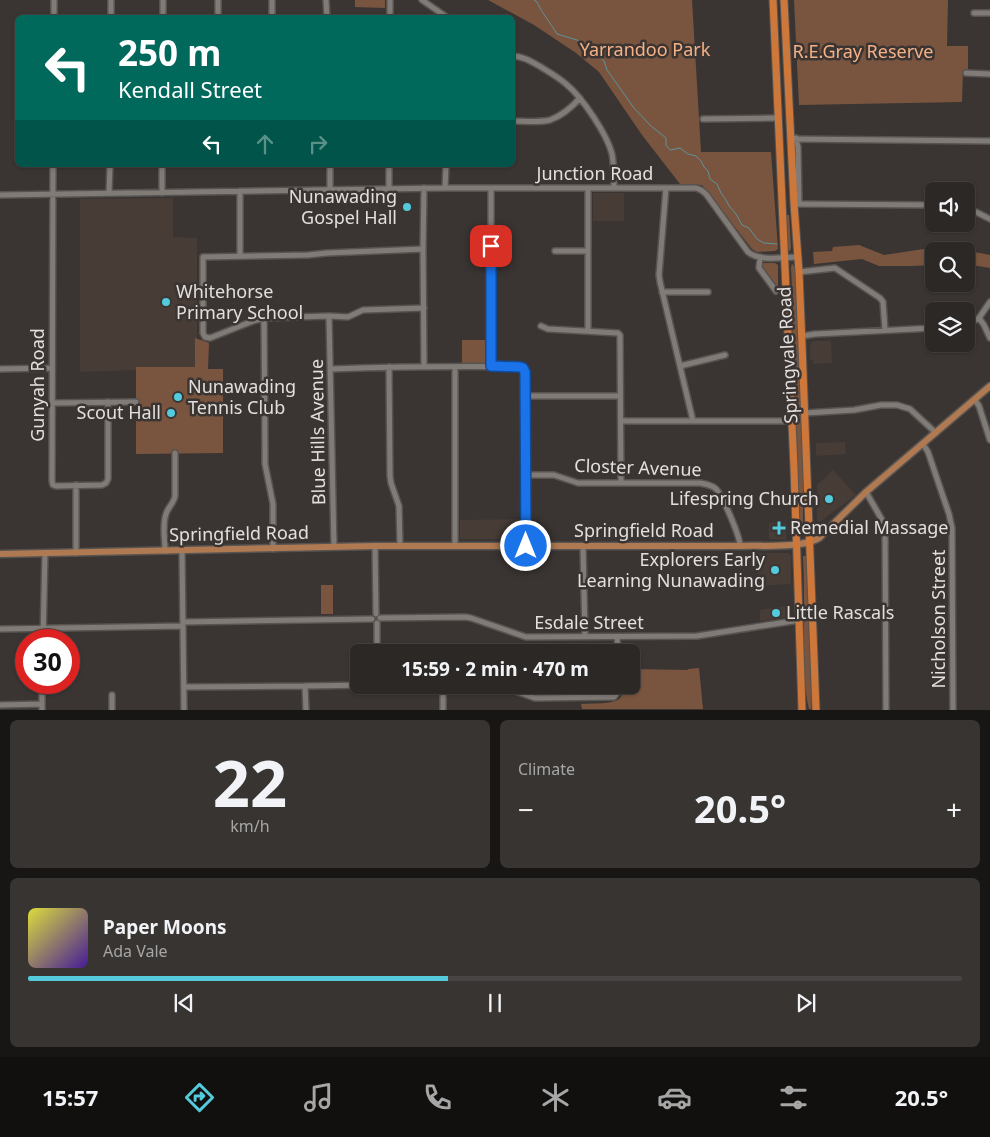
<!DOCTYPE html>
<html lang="en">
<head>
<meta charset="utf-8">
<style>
	:root { --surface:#2c2826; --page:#383432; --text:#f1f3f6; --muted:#a6a6a7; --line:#484443; --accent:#53cbdc }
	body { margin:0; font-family:"Noto Sans",sans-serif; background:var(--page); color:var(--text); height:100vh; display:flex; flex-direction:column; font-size:19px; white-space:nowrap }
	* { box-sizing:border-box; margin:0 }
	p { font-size:16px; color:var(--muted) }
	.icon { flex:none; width:28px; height:28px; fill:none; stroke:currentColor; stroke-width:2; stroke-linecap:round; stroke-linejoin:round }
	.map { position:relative; height:710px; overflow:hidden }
	.side { display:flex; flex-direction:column; gap:10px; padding:10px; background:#181615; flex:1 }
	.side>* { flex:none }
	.guide { position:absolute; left:15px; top:15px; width:500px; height:152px; border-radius:8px; box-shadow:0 1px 4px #0004,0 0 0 1px var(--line); background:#00695c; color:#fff; overflow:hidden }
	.buttons { position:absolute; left:925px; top:182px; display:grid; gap:10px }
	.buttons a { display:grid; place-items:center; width:50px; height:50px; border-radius:8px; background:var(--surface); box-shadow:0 1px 4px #0004,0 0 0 1px var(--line); font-size:25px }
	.speed { position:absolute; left:15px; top:629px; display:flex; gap:10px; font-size:25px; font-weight:700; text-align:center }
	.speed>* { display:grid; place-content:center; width:65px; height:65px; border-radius:50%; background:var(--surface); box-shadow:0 1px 4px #0004,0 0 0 1px var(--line); line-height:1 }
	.speed .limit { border:8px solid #d22; background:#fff; color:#111 }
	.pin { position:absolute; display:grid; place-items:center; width:42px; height:42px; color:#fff; margin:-21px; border-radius:10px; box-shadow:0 2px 8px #0006 }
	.me { position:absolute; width:55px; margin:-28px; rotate:0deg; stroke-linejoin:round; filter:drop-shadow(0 0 4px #0008) }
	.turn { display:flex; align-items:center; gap:18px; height:105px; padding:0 20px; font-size:22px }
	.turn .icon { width:65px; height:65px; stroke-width:2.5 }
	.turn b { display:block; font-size:35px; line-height:42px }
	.lanes { display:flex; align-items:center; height:48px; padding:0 20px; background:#0003; justify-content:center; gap:25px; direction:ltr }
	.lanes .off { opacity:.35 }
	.big { font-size:38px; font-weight:700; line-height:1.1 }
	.side .widget { flex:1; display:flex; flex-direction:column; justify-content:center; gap:8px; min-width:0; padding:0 18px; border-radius:8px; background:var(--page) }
	.side .dial { align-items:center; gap:0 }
	.dial b { font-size:65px; line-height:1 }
	.song { display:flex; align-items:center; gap:15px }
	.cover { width:60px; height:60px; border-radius:8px; background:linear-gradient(135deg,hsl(60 70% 55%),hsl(260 70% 35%)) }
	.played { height:5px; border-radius:2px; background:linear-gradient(90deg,var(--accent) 45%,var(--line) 45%) }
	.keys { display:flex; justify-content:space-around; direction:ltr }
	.heat { display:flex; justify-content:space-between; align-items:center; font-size:28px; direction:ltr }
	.side .tiles { flex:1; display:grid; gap:10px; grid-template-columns:1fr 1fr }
	.widget:last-child { grid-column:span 2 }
	.trip { position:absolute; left:350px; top:644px; width:290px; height:50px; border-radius:8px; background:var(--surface); box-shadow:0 1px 4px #0004,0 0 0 1px var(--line); font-weight:700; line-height:50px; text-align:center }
	.menu { display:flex; height:80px; justify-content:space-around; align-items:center; background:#12100f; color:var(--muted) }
	.menu .icon { width:35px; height:35px }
	.menu .selected { color:var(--accent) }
	.menu b { font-size:22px; color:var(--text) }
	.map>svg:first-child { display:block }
	.built { fill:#473c36 }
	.green { fill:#79553f }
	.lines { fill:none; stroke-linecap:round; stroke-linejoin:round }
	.stream { stroke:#5e939a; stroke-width:1 }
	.minor-casing { stroke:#575350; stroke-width:8 }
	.major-casing { stroke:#575350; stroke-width:9 }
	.highway-casing { stroke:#575350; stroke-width:9 }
	.minor { stroke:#817b77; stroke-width:5 }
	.major { stroke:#af7952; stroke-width:6 }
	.highway { stroke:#ce773a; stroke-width:7 }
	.route-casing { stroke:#114b97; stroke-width:12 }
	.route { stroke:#1a73e8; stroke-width:9 }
	.poi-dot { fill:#53cbdc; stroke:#3a3532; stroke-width:2 }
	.labels { text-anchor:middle; stroke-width:5; stroke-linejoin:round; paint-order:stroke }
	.park-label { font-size:18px; fill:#f6b186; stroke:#3a3532 }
	.street-label { font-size:18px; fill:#e2dfdd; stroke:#3a3532 }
	.poi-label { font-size:18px; fill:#e2dfdd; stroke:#3a3532; text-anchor:end }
</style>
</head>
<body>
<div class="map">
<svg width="990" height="710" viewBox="0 0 990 710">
	<rect width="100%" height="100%" fill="#3a3532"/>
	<path class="built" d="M 593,193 L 624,193 L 624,221 L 593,221 Z
		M 173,198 L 173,237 L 197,238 L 197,367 L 136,368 L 136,370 L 80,372 L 80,199 Z
		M 813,341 L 831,341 L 832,363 L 813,364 L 813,361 L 810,359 L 810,344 Z
		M 845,442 L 846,454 L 816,456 L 816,443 Z
		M 833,470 L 856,495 L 817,524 L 817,485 Z
		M 522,519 L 522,539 L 460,539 L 460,520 Z
		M 769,523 L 786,523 L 786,540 L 769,539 Z
		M 758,553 L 788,553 L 791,555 L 791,584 L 759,586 Z
		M 792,605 L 792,616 L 760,621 L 760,610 Z"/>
	<path class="green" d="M 355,0 L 385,0 L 385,8 L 355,7 Z
		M 488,0 L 692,0 L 701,152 L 771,152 L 778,249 L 775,251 L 757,252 L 752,249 L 702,185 L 680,184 L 642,135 L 599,72 L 576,53 L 534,25 Z
		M 794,0 L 948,0 L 947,46 L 968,46 L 968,71 L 963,71 L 962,102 L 799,105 Z
		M 787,215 L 789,215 L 791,247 L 790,251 L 789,251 L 787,246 Z
		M 964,244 L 964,250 L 990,255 L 990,268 L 966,264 L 966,251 L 934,251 L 934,265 L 910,266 L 879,266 L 862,259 L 814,264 L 813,252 L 832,251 L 833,247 L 859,245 L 884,255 L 950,245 Z
		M 764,263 L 775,263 L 778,265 L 778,289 L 763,268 L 762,264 Z
		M 792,263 L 795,268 L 803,442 L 803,533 L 800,533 L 792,340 L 793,308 L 791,268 Z
		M 195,338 L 209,343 L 208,369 L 223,369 L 223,453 L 136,454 L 136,367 L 195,367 Z
		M 462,340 L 491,340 L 491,366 L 462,367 Z
		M 803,556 L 807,556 L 812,702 L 811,709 L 809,709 C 802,679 804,647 804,615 C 804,596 804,576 803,556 Z
		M 321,585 L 333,585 L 333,614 L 321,614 Z
		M 699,668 L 703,709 L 582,709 L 581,704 C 591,703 616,705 621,697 C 623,693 623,689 623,685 L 631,685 L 631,669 L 688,670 L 688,669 Z"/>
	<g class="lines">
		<path class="stream" d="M 534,0 L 537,2 C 542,14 551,23 557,34 L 577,40 L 587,46 L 604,61 L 607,70 L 634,108 L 651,126 L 666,138 L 666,145 L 670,150 L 680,148 L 688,154 L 696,156 L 701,161 L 704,167 L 708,171 L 710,179 L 717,184 L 721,193 L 726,200 L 729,206 L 736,214 L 742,225 L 749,228 L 757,239 L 764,243 L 777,244"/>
		<g class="minor-casing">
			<path id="minor" d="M 163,0 L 163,18
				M 218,0 L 218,18
				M 272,0 L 272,18
				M 326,0 L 327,18
				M 422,0 L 448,18
				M 974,13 L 990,13
				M 54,18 L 54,0
				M 111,18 L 111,0
				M 390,18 L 390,0
				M 512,56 C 523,56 532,62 541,67 C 549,72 558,77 566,84 C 582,97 607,134 612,154 C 614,164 614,177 614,188
				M 966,73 L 990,74
				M 703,119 L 778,118
				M 512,121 C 524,121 538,123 550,120 C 561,116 572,107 580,98
				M 796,138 L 798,147 L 799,204
				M 791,139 L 990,141
				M 53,165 L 52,481 L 53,485 L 56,486 L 102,485 L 106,483 L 108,479 L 108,402
				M 330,165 L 330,190
				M 424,188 L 423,249 L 424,366
				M 445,188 L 446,165
				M 491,188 L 491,366
				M 588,188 L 588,331
				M 666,188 L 659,275 L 660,282 L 693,421
				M 389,189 L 389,165
				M 109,193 L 110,165
				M 162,193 L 162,165
				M 0,195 L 445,188 L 696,188 L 701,190 L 706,194 L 748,252 C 761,262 782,257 798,257
				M 794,204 L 934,205
				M 966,207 L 990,219
				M 423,249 L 327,253 L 308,255 L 203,257 L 203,333 L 205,337 L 210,338 L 253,321 L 264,318 L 329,316 L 348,317 L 363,310 L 424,308
				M 555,251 L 588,251
				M 240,256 L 240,191
				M 760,257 L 759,268 L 776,291
				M 799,272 L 835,268 L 880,298 L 883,302 L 885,330
				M 662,292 L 708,292
				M 329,316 L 334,547
				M 264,318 L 265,452 L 265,464 L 273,504 L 273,549
				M 979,318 L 984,325 L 990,338
				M 966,325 L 979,318 L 990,302
				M 541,326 L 548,329 L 618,333 L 620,335 L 621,483
				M 802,336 L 815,334 L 934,328
				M 680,366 L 725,355
				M 389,367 L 390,476 L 391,483 L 399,506 L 400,546
				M 455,367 L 455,546
				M 0,369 L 52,368
				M 331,369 C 394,367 456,366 520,367 C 529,372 526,386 526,396 L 526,546
				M 526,396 L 620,396
				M 975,400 L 979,406 L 990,440
				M 52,403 L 136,402
				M 805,413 L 854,410 L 881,405 L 897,405 L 910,409 L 936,433
				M 621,421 L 792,421
				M 923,444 L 928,452 L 949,514 L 952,528 L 953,710
				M 526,475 L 554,475 L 578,483 L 700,483 C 706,484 711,485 715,488 C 722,494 740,536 740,546
				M 866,492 L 885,525 L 886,710
				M 375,546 L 376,614
				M 583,546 L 585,636
				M 182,550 L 184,710
				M 165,551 C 165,539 162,525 166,514 C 168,507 174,503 175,496 L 175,453
				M 76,553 L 76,485
				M 380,618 L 465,617 L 471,618 L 526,637 L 697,636 L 800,620
				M 183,622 L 372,619
				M 0,629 L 183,626
				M 617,637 L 618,652
				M 43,640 L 45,553
				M 377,652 L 377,623
				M 443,685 L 443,710
				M 498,685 L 535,698 L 614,697 L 619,690 L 619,685
				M 305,686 L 306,710
				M 184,687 L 305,686 L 369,685
				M 0,705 L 42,704
				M 42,710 L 42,682
				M 112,710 L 112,695"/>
		</g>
		<g class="major-casing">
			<path id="major" d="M 0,554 L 375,546 L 740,546 C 763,545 799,549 819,538 L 866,492 L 990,386"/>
		</g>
		<g class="highway-casing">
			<path id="highway" d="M 773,0 L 794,468 L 802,710
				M 784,0 L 794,204 L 799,272 L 802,345 L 816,710"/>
		</g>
		<use href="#minor" class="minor"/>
		<use href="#major" class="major"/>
		<use href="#highway" class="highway"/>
	</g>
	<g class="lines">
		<g class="route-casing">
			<path id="route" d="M 491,246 L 491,366 L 520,367 L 523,368 L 525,372 L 526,546"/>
		</g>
		<use href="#route" class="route"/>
	</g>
	<g class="poi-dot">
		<circle cx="407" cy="207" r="5"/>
		<circle cx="166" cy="302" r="5"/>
		<circle cx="178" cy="397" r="5"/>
		<circle cx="171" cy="413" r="5"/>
		<circle cx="829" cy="499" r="5"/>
		<path d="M776.5 520.5h5v5h5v5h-5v5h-5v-5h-5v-5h5z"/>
		<circle cx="775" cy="570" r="5"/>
		<circle cx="776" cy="613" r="5"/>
	</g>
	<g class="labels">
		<g class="park-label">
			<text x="645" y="56">Yarrandoo Park</text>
			<text x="863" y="58">R.E.Gray Reserve</text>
		</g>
		<g class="street-label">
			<text x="595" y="180">Junction Road</text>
			<text transform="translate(788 355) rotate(-93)" y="6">Springvale Road</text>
			<text transform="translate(38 385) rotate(-90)" y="6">Gunyah Road</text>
			<text transform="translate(318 432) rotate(-91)" y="6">Blue Hills Avenue</text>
			<text transform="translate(638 468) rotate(2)" y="6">Closter Avenue</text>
			<text x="644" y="537">Springfield Road</text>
			<text transform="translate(239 534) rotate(-1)" y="6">Springfield Road</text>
			<text transform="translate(939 619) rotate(-90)" y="6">Nicholson Street</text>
			<text x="589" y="629">Esdale Street</text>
		</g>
		<g class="poi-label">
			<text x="397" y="203">Nunawading<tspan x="397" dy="21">Gospel Hall</tspan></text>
			<text x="176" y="298" text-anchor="start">Whitehorse<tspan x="176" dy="21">Primary School</tspan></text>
			<text x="188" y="393" text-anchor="start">Nunawading<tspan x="188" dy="21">Tennis Club</tspan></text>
			<text x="161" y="419">Scout Hall</text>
			<text x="819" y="505">Lifespring Church</text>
			<text x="790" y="534" text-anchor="start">Remedial Massage</text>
			<text x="765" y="566">Explorers Early<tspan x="765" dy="21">Learning Nunawading</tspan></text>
			<text x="786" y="619" text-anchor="start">Little Rascals</text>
		</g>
	</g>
</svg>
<div class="buttons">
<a><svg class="icon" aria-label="sound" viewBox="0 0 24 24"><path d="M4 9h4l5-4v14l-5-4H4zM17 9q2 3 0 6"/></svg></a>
<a><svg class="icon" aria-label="search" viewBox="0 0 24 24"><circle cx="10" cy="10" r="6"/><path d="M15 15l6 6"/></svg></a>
<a><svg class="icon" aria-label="layers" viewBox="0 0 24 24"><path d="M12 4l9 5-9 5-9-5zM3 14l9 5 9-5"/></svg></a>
</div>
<div class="speed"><div class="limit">30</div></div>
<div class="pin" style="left:491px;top:246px;background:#d93025"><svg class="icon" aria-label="arrive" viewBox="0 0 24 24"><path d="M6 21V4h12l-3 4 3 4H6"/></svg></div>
<svg class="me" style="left:526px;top:546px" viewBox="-20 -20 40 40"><circle r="17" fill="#1a73e8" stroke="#fff" stroke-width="3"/><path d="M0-11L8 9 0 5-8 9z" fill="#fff"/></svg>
<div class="trip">15:59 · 2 min · 470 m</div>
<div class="guide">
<div class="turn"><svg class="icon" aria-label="left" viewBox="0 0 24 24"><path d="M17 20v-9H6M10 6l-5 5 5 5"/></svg><div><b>250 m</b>Kendall Street</div></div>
<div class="lanes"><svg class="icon" aria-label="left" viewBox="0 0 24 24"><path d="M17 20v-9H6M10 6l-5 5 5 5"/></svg><svg class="icon off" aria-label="ahead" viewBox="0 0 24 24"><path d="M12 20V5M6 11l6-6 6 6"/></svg><svg class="icon off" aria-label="right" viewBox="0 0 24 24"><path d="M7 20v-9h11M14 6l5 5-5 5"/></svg></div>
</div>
</div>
<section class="side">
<div class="tiles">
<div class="widget dial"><b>22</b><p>km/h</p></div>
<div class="widget"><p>Climate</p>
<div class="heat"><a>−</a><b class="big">20.5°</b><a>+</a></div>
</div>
<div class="widget">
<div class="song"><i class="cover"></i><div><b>Paper Moons</b><p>Ada Vale</p></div></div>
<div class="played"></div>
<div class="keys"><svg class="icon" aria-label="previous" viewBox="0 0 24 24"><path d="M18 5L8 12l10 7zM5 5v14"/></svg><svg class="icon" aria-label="pause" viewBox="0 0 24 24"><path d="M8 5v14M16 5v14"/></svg><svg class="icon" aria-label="next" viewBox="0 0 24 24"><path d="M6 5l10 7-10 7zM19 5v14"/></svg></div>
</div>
</div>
</section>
<nav class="menu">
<b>15:57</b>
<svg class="icon selected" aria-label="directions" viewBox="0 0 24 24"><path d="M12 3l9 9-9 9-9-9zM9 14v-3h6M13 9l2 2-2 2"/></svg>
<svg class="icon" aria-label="music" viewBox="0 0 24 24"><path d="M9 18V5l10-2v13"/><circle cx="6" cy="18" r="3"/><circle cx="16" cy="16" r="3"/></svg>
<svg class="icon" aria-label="phone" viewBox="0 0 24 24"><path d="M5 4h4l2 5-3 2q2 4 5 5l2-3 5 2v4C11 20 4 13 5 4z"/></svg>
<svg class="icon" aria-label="climate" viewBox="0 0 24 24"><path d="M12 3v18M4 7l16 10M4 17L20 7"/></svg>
<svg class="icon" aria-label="car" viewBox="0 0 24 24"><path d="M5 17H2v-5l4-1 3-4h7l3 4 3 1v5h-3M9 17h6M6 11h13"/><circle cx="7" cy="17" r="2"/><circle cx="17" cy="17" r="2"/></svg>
<svg class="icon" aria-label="filters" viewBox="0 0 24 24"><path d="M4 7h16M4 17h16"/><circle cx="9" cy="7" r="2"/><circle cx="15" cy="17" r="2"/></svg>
<b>20.5°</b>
</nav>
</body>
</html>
